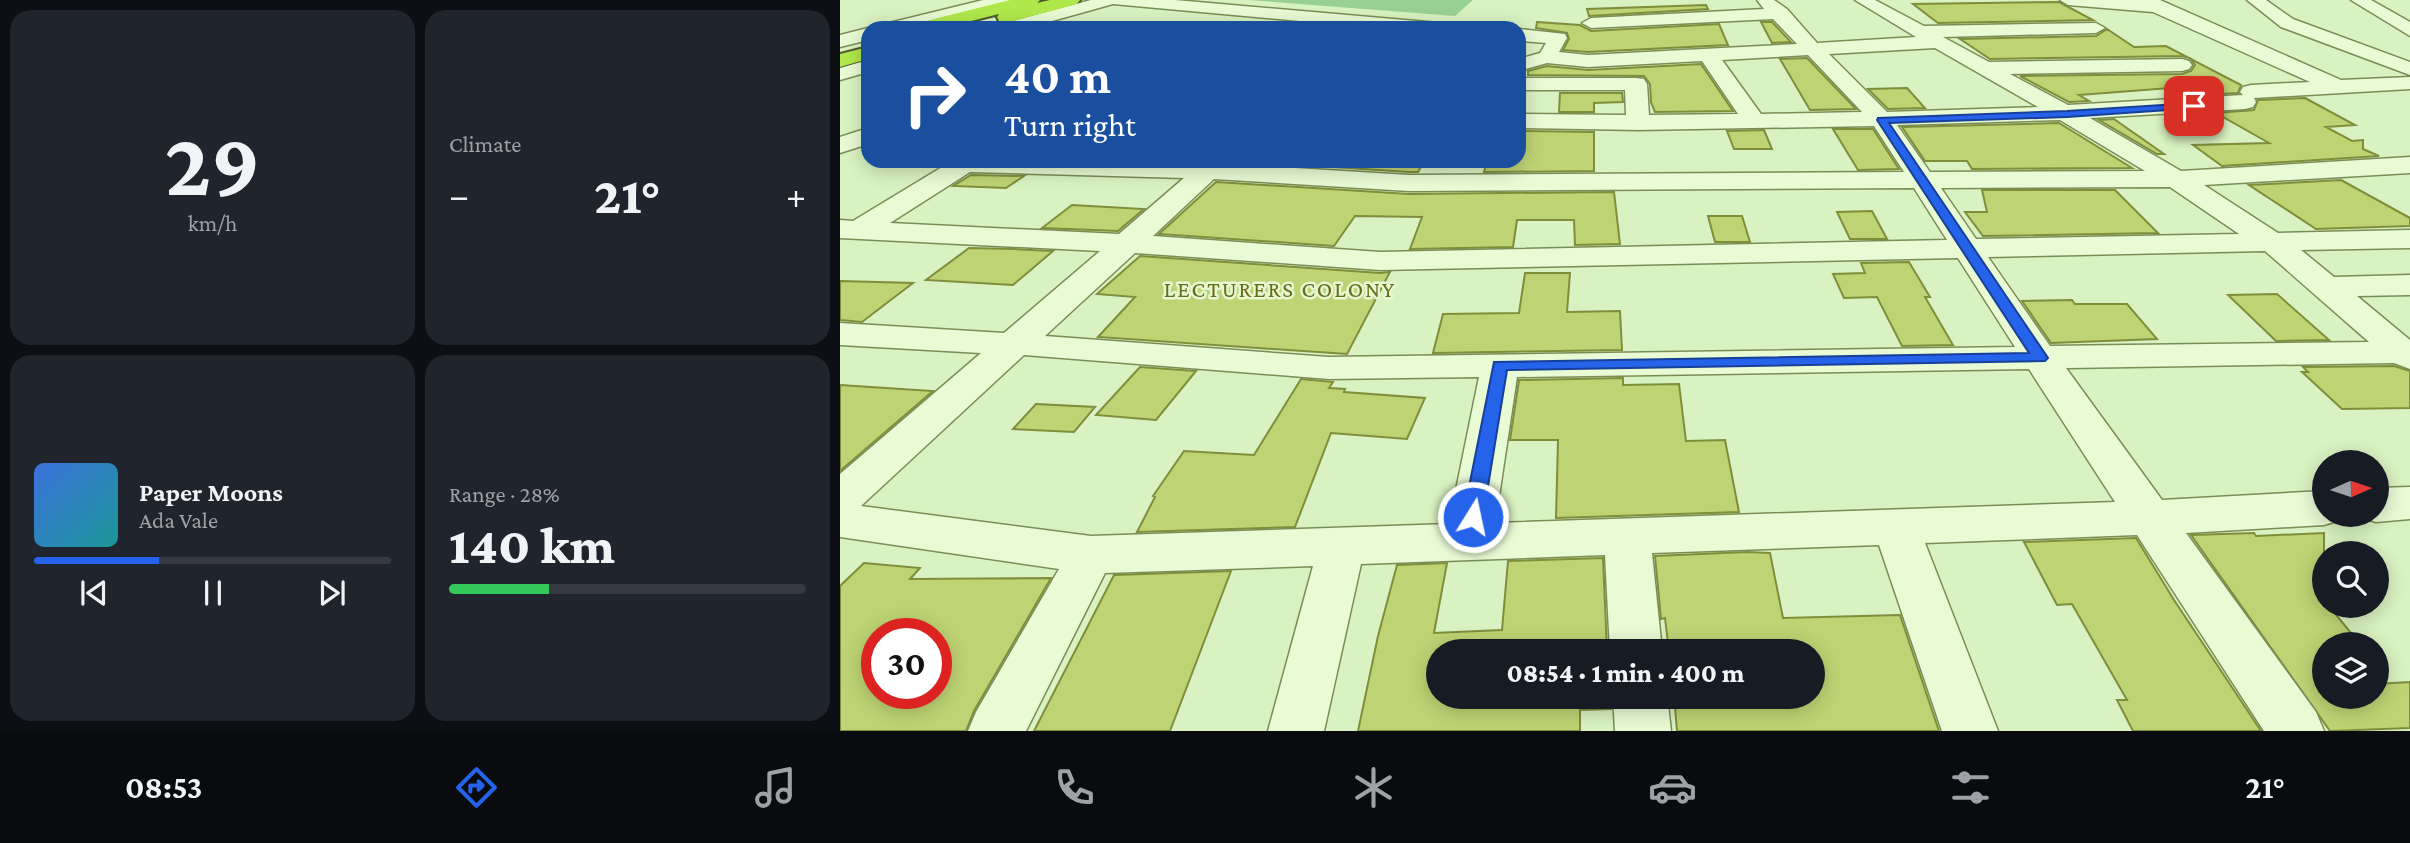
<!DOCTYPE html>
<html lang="en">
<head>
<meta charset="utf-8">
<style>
	:root { --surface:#171b24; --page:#20242c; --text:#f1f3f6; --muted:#9ea1a6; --line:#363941; --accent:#2563eb }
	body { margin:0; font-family:"Crimson Pro",serif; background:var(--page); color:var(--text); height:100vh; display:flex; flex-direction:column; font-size:26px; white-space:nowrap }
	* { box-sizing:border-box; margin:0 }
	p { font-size:23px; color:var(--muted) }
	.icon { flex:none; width:38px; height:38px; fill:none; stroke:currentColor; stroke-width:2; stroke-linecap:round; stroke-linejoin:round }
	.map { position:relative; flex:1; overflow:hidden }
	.drawer { display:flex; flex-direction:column; gap:10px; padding:10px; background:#0d0f14; width:840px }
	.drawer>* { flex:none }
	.guide { position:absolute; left:21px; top:21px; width:665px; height:147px; border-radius:21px; box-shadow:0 4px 18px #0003; background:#1a4fa0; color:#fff; overflow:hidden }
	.needle { width:46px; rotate:87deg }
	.tools { position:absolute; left:1472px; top:450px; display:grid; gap:14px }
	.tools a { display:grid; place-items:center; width:77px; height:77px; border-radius:50%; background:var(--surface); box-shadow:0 4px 18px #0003; font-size:35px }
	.speed { position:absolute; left:21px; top:618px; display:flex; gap:14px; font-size:35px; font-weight:700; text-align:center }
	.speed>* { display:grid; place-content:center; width:91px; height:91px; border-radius:50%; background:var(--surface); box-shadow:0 4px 18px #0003; line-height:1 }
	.speed .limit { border:10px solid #d22; background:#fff; color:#111 }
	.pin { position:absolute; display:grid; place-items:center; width:60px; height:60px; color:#fff; margin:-30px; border-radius:14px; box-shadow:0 4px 10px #0006 }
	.me { position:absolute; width:77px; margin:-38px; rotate:10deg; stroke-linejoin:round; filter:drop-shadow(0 0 5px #0008) }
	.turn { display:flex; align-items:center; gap:24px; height:147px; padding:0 28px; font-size:32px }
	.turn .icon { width:91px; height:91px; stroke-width:2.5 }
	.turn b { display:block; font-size:49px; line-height:60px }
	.big { font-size:52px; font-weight:800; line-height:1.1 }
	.drawer .card { flex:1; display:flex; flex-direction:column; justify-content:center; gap:10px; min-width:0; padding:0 24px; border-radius:21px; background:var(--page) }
	.drawer .dial { align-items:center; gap:0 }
	.dial b { font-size:91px; line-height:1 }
	.song { display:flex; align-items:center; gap:21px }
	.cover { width:84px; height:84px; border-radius:10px; background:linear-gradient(135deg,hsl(220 70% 55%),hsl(180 70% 35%)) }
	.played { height:7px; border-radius:4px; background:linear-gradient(90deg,var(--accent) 35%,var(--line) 35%) }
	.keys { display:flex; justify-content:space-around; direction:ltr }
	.heat { display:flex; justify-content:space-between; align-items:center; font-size:38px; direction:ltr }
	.charge { height:10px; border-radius:5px; background:linear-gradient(90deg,#34c759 28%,var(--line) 0) }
	.drawer .tiles { flex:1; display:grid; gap:10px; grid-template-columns:repeat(2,1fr) }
	.trip { position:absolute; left:586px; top:639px; width:399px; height:70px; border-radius:35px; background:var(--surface); box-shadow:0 4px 18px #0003; font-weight:800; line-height:70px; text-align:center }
	.tabs { display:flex; height:112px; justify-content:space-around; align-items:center; background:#090b0e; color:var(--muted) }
	.tabs .icon { width:49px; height:49px }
	.tabs .selected { color:var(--accent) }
	.tabs b { font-size:32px; color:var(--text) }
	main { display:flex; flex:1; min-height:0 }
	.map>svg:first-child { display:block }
	.green { fill:#99d194 }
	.building { fill:#bed374; stroke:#7e8e3b; stroke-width:2; fill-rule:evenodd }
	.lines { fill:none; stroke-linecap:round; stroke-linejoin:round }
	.minor-casing { stroke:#7b8d57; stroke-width:3 }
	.highway-casing { stroke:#4e5a2c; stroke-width:4 }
	.minor { fill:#e8fbd5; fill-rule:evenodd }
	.highway { fill:#b0e84b; fill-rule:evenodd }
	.route { fill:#2563eb; stroke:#184099; stroke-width:2 }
	.labels { text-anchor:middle; stroke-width:5; stroke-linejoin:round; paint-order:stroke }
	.neighbourhood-label { font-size:23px; letter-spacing:2px; fill:#6b6c18; stroke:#e5f8d2 }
</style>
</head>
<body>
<main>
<section class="drawer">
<div class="tiles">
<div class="card dial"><b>29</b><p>km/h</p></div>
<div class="card"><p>Climate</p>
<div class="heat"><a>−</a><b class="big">21°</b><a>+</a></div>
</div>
<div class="card">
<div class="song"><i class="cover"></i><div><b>Paper Moons</b><p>Ada Vale</p></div></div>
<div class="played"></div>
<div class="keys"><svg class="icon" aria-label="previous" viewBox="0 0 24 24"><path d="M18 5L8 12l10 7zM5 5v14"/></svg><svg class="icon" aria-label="pause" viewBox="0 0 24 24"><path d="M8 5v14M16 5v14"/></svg><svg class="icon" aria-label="next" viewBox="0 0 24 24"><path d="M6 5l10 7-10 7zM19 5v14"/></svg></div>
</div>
<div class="card"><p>Range · 28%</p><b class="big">140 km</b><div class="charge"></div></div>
</div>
</section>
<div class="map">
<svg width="1570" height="731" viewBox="0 0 1570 731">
	<rect width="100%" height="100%" fill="#d9f2c1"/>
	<path class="green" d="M 409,0 L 633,0 L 615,16 Z"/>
	<path class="building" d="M 1219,2 L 1253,20 L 1098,23 L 1073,4 Z
		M 866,5 L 868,9 L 749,16 L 747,9 Z
		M 697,22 L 740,25 L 751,31 L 879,24 L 888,45 L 748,52 L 723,50 L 729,39 L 727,33 L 696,28 Z
		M 921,22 L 932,22 L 951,42 L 932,43 Z
		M 1267,29 L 1294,47 L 1326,46 L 1401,85 L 1398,93 L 1345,96 L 1330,88 L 1239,95 L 1249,101 L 1229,102 L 1180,76 L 1342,74 L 1351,71 L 1355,65 L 1350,58 L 1342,56 L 1150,59 L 1120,39 L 1256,36 Z
		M 967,58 L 1016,109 L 970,110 L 940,59 Z
		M 861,64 L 893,111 L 815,112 L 811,102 L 810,84 L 804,76 L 688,75 L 688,71 L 707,66 L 748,70 Z
		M 1067,88 L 1085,108 L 1048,109 L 1028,89 Z
		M 720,93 L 782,93 L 783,102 L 754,103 L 754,112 L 719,112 Z
		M 1465,98 L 1515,125 L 1486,127 L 1512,141 L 1523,140 L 1523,149 L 1539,156 L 1382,166 L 1353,145 L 1429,143 L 1376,113 L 1414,110 L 1418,100 Z
		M 1274,119 L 1324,154 L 1317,154 L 1259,120 Z
		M 1219,123 L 1292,168 L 1132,169 L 1127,161 L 1085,161 L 1062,127 Z
		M 993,129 L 1033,129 L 1059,169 L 1018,170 Z
		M 924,130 L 932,149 L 894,149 L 887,131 Z
		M 679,131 L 754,132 L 754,171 L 644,172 L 647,161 L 679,161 Z
		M 398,161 L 584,161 L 578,172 L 569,172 Z
		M 131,175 L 184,176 L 166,188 L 113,186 Z
		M 1501,180 L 1570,218 L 1570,226 L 1476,229 L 1409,185 Z
		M 376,182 L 569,194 L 774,192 L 780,244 L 735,245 L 734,220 L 677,220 L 673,247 L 570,249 L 582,217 L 515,216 L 494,246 L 319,234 Z
		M 1142,190 L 1275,190 L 1318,233 L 1143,236 L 1125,212 L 1147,212 Z
		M 232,205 L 304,209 L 278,231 L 202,228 Z
		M 1032,211 L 1047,239 L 1010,239 L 997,212 Z
		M 868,216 L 902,216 L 910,242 L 875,242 Z
		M 129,248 L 173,249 L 213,251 L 173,285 L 86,280 Z
		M 300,256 L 540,273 L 550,272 L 507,354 L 258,337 L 295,297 L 257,294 Z
		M 1069,262 L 1090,297 L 1085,297 L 1113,345 L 1062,346 L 1037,297 L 1004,298 L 993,274 L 1025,273 L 1021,263 Z
		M 685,273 L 730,273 L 727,312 L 780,311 L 782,350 L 593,353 L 603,314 L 679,313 Z
		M 0,281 L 73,283 L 22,322 L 0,320 Z
		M 1388,295 L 1437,294 L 1489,340 L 1436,341 Z
		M 1232,300 L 1235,304 L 1287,304 L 1317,339 L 1211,343 L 1182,301 Z
		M 1554,366 L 1570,371 L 1570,408 L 1502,409 L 1462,372 L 1468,372 L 1463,367 Z
		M 300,367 L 356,371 L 316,420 L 256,415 Z
		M 783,378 L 783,385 L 839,384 L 846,441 L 885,440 L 899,512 L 716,518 L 718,440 L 670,440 L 679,380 Z
		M 461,379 L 493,382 L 489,388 L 505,389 L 504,392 L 585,398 L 567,439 L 491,433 L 455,527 L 297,532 L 315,497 L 313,496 L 344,451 L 414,455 Z
		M 0,385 L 93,391 L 0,471 Z
		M 196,404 L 255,407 L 234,432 L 173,429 Z
		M 1414,533 L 1416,536 L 1484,533 L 1484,606 L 1489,606 L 1520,644 L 1484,644 L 1484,696 L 1536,696 L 1536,684 L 1570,682 L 1570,728 L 1490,731 L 1351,535 Z
		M 1296,538 L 1334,600 L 1421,731 L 1293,731 L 1277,700 L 1287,700 L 1232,604 L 1217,605 L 1184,542 Z
		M 907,552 L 930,553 L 943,618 L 1060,615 L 1099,731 L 837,731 L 834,696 L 973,696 L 973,651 L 829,651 L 825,618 L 821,619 L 815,556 Z
		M 763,558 L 767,651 L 598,651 L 598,696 L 770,696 L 771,709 L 740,710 L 740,731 L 518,731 L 538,636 L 557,565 L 607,563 L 594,633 L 662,630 L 668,561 Z
		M 24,563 L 80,568 L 70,579 L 211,578 L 134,711 L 126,731 L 0,731 L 0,586 ZM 37,634 L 96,634 L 96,693 L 37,693 Z
		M 391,571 L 330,731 L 194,731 L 274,575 Z"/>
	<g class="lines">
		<g class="minor-casing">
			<path id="minor" d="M 143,0 L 172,0 L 170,4 L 73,28 L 42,28 L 45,24 Z
				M 251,0 L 335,0 L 599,23 L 608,28 L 537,28 L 273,4 L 187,28 L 158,28 L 161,24 Z
				M 917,0 L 934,0 L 947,9 L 977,43 L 1076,37 L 1015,0 L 1035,0 L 1084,26 L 1256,23 L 1265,28 L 1256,33 L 1103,37 L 1149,62 L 1342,59 L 1349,61 L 1352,65 L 1349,69 L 1342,71 L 1170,74 L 1228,105 L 1403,95 L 1400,92 L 1403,87 L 1411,85 L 1470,82 L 1313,12 L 1228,5 L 1220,0 L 1320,0 L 1501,80 L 1570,77 L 1570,89 L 1414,98 L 1416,102 L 1413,107 L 1405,109 L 1250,118 L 1341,171 L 1570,157 L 1570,173 L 1364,185 L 1438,233 L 1570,230 L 1570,248 L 1461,250 L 1494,277 L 1570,275 L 1570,295 L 1517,296 L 1570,340 L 1570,369 L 1554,363 L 1226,368 L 1322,500 L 1484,491 L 1484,514 L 1503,514 L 1500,520 L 1484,525 L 1346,533 L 1476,712 L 1484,731 L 1424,731 L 1297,535 L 1085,543 L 1158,731 L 1102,731 L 1039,545 L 812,553 L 822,651 L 770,651 L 765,555 L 521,564 L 484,731 L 428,731 L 473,566 L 265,573 L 186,731 L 128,731 L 136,712 L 219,569 L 0,537 L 0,474 L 141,353 L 0,345 L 0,323 L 164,333 L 260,251 L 0,238 L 0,220 L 13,221 L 112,161 L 390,161 L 389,164 L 569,175 L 1064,172 L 1034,126 L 798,130 L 679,128 L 679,114 L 786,115 L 785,90 L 679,90 L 679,78 L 796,78 L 804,79 L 807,84 L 809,115 L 898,114 L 862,61 L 748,67 L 707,63 L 679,71 L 679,59 L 700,53 L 706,43 L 679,41 L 679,29 L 725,34 L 727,38 L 719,52 L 748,55 L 957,44 L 933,19 L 751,28 L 742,23 L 751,18 L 924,9 ZM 1095,48 L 1198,107 L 1047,112 L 989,54 ZM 968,55 L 1022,112 L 921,114 L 882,60 ZM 1220,120 L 1305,171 L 1090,172 L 1057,125 ZM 130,172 L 344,178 L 279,234 L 50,223 ZM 374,179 L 569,191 L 1074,188 L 1107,240 L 540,252 L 313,236 ZM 1330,187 L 1399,234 L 1136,239 L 1101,188 ZM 1425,251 L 1529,342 L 1210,346 L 1148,257 ZM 295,253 L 540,270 L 1118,258 L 1175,347 L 489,357 L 205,336 ZM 184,355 L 489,379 L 639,377 L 609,524 L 251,536 L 21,506 ZM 1189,369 L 1275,502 L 655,523 L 677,377 Z
				M 1407,0 L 1426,0 L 1453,19 L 1570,62 L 1570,75 L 1441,27 Z
				M 1511,0 L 1531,0 L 1570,22 L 1570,36 Z
				M 28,28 L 28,40 L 0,47 L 0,35 Z
				M 28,60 L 28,72 L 0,80 L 0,68 Z
				M 28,128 L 28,144 L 0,153 L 0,137 Z
				M 1570,487 L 1570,519 L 1536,522 L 1520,517 L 1519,514 L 1536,514 L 1536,488 Z
				M 773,696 L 827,696 L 831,731 L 775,731 Z"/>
		</g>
		<g class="highway-casing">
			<path id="highway" d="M 170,0 L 200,0 L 197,3 L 210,0 L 240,0 L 237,4 L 166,23 L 159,21 L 157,17 L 159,14 L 103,28 L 71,28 L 74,24 Z
				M 28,47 L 28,59 L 0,67 L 0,54 Z"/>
		</g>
		<use href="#minor" class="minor"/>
		<use href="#highway" class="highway"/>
	</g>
	<path class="route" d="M 1354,103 L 1359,106 L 1357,108 L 1227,117 L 1049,123 L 1208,358 L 1205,361 L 667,370 L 643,517 L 640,522 L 633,524 L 626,522 L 623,517 L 654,362 L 1189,353 L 1037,120 L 1038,118 L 1227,111 Z"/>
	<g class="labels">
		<g class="neighbourhood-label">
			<text x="440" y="297">LECTURERS COLONY</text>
		</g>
	</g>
</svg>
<div class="tools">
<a><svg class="needle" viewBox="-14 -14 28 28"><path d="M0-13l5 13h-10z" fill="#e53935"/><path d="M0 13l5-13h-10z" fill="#9ea1a6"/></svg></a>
<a><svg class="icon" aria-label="search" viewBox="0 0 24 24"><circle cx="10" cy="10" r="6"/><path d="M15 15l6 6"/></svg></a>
<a><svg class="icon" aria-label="layers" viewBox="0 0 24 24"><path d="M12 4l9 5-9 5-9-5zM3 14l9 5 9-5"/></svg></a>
</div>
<div class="speed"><div class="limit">30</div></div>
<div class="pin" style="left:1354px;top:106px;background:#d93025"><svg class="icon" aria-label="arrive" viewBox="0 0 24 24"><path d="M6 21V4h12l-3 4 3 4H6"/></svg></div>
<svg class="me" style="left:633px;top:517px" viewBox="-20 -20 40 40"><circle r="17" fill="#2563eb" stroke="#fff" stroke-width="3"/><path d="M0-11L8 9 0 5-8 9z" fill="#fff"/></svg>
<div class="trip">08:54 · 1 min · 400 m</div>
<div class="guide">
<div class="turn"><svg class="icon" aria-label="right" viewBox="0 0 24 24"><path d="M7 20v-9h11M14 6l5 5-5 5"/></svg><div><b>40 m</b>Turn right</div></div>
</div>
</div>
</main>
<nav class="tabs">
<b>08:53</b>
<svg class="icon selected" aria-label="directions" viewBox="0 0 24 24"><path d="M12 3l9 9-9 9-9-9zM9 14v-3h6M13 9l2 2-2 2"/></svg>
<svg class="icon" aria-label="music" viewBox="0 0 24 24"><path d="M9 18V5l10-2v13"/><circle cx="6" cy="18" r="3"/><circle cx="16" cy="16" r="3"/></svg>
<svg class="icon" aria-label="phone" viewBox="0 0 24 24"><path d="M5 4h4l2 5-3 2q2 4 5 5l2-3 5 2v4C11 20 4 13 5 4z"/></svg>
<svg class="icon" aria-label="climate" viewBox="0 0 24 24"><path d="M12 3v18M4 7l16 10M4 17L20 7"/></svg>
<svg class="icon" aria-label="car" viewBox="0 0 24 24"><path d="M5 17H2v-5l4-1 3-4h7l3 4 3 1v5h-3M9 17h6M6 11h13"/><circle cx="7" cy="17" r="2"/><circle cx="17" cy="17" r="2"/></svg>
<svg class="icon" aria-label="filters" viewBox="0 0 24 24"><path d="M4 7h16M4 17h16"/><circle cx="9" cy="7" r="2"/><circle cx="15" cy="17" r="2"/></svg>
<b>21°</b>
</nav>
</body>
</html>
